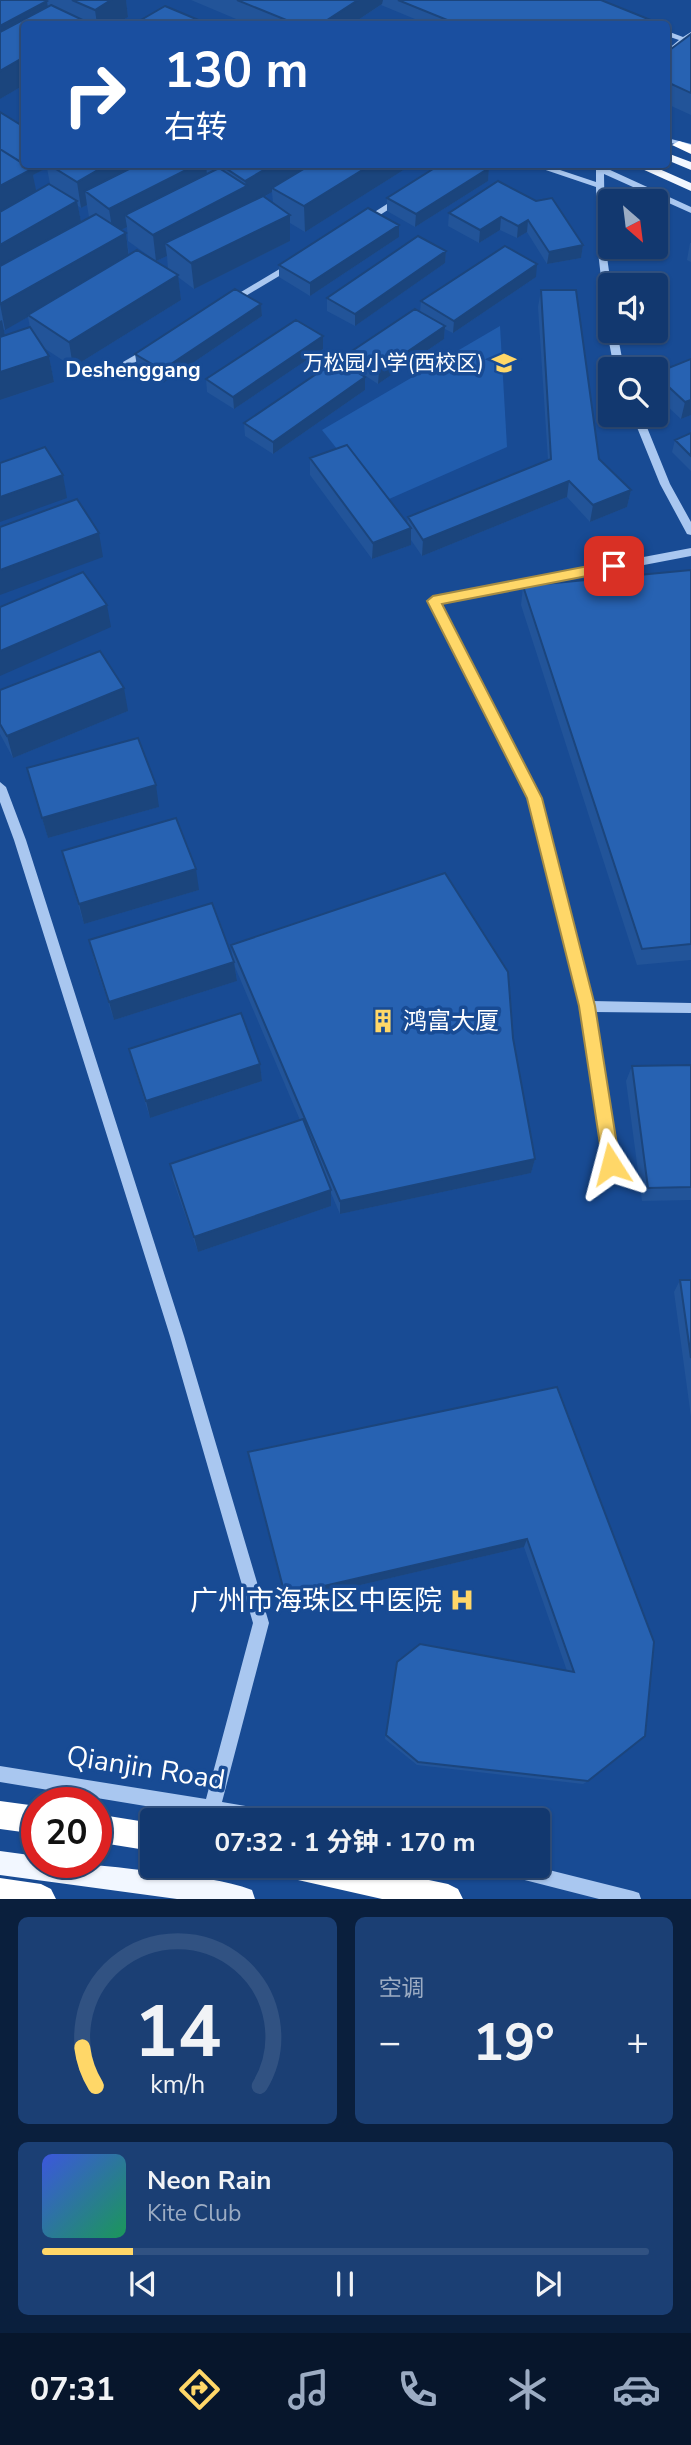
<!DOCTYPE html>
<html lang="zh">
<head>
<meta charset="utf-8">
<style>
	:root { --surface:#12386f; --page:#1b3f74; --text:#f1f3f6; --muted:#9cacc3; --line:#315282; --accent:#ffd768 }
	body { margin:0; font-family:"Nunito Sans","Noto Sans SC",sans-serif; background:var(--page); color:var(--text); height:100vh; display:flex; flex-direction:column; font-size:26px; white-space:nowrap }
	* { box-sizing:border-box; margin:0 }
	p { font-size:23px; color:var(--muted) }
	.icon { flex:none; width:38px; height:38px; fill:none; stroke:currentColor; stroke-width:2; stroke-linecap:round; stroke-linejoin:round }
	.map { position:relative; height:1899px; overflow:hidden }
	.side { display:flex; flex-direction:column; gap:18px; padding:18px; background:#0a1f3d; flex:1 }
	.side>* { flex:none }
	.guide { position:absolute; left:21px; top:21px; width:649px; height:147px; border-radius:7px; box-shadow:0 2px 5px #0004,0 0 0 2px var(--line); background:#1a4fa0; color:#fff; overflow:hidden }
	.needle { width:46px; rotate:152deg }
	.fabs { position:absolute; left:598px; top:189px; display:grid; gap:14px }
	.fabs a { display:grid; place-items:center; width:70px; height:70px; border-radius:7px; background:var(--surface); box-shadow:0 2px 5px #0004,0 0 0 2px var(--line); font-size:35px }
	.speed { position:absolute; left:21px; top:1787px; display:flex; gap:14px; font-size:35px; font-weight:700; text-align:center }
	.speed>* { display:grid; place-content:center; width:91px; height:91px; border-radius:50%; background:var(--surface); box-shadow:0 2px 5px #0004,0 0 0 2px var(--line); line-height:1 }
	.speed .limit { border:10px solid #d22; background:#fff; color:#111 }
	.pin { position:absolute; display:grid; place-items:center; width:60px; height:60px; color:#fff; margin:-30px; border-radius:14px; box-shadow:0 4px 10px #0006 }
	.me { position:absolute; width:77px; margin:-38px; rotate:351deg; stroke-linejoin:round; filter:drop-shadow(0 0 5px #0008) }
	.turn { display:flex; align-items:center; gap:24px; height:147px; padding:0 28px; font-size:32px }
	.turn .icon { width:91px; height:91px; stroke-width:2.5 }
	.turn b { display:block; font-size:49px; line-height:60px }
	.big { font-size:52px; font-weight:700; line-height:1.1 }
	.side .tile { flex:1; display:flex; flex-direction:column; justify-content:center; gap:10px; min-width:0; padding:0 24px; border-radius:10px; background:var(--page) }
	.side .dial { align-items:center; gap:0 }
	.dial svg { height:182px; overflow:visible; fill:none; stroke:var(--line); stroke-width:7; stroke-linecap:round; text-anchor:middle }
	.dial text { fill:var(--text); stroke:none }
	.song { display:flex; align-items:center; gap:21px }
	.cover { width:84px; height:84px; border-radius:10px; background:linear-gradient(135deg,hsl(230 70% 55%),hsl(150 70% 35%)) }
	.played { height:7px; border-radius:4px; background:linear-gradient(90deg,var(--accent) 15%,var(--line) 15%) }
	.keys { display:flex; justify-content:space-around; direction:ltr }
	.heat { display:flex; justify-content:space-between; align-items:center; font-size:38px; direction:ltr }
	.side .tiles { flex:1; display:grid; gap:18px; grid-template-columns:1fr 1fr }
	.tile:last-child { grid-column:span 2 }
	.trip { position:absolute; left:140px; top:1808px; width:410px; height:70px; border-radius:7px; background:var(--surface); box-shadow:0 2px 5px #0004,0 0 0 2px var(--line); font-weight:700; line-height:70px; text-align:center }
	.tab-bar { display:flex; height:112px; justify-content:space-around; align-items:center; background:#07162c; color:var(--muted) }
	.tab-bar .icon { width:49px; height:49px }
	.tab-bar .current { color:var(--accent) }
	.tab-bar b { font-size:32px; color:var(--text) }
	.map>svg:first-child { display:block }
	.green { fill:#215dae }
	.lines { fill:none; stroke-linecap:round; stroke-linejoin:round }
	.minor { fill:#a9c7f0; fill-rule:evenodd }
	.major { fill:#f2f7ff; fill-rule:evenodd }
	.highway { fill:#fff; fill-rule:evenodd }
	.wall { fill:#225499; fill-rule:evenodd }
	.shaded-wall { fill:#1b457d }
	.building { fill:#2762b2; stroke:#1b457d; stroke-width:2 }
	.route { fill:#ffd768; stroke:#a68c44; stroke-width:2 }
	.labels { text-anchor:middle; stroke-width:7; stroke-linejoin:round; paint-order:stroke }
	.far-poi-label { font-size:21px; fill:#fff; stroke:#184b94; text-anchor:end }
	.far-neighbourhood-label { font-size:21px; font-weight:bold; fill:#fff; stroke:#184b94 }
	.poi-label { font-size:24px; fill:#fff; stroke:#184b94; text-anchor:start }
	.near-poi-label { font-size:28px; fill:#fff; stroke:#184b94; text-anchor:end }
	.near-street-label { font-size:28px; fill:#fff; stroke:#184b94 }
</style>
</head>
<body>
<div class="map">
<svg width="691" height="1899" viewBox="0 0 691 1899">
	<rect width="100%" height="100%" fill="#184b94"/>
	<path class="green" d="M 500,326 L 507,447 L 380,503 L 322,430 Z"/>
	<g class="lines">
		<path class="minor" d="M 667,31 L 683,37 L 691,32 L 691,38 L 667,56 L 667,50 L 679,40 L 667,36 Z
			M 667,138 L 691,144 L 691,148 L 667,142 Z
			M 528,164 L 542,164 L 596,182 L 596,170 L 585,164 L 597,164 L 691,207 L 691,213 L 604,174 L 605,243 L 611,285 L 611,324 L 606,321 L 597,243 L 596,187 Z
			M 398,197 L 405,199 L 369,222 L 362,220 Z
			M 293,261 L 297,264 L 296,266 L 234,303 L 231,304 L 226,301 Z
			M 611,328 L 611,331 L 617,331 L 624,369 L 614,369 L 607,331 Z
			M 149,347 L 152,348 L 152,352 L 129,366 L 123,366 L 123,362 Z
			M 632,415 L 642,415 L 670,484 L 691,522 L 691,535 L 687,534 L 660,484 Z
			M 691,548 L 691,556 L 440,604 L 541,798 L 592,1001 L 691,1003 L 691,1013 L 594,1012 L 619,1164 L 617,1168 L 612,1170 L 607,1168 L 605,1164 L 581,1006 L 529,798 L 428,601 L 433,597 Z
			M 0,782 L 6,787 L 26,840 L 184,1336 L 269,1623 L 222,1802 L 281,1812 L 287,1814 L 289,1820 L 230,1820 L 0,1782 L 0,1766 L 206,1799 L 253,1623 L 170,1336 L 14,840 L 0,802 Z
			M 493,1866 L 533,1866 L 633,1891 L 639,1893 L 641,1899 L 599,1899 L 501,1874 L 495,1872 Z"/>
		<path class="major" d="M 299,0 L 313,0 L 364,24 L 351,24 Z
			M 667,153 L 691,162 L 691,170 L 667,160 Z
			M 631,164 L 648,164 L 691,183 L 691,191 Z
			M 0,1851 L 37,1856 L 37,1862 C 81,1862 123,1868 166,1873 C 194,1877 226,1880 252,1890 L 255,1899 L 177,1899 L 0,1875 Z"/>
		<path class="highway" d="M 679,141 L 691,145 L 691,154 L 672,145 Z
			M 0,1801 L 37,1806 L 37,1834 L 0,1829 Z
			M 96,1814 L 152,1823 L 152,1851 L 96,1842 Z
			M 284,1866 L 362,1866 L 448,1884 L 458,1889 L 463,1899 L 382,1899 L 298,1880 L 288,1876 Z
			M 0,1878 L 41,1884 L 51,1889 L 56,1899 L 0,1899 Z"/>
	</g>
	<path class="wall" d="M 0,0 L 126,0 L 128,17 L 116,24 L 24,24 L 24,85 L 0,99 Z
		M 191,0 L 601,0 L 653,21 L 653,24 L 427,24 L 381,5 L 352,24 L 248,24 Z
		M 691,34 L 691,115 L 667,104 L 667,52 Z
		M 0,112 L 24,164 L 413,164 L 305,232 L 290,223 L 290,241 L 194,289 L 178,277 L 181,300 L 73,367 L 44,348 L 49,356 L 54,382 L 0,400 ZM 47,168 L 50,184 L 36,192 L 33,175 ZM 272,192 L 273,203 L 264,197 ZM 87,205 L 89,217 L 81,222 L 78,206 L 81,208 ZM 127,227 L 128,241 L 156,261 L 167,256 L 168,269 L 129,255 L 126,233 L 121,230 ZM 28,317 L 30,328 L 5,335 L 4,330 Z
		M 489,168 L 488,181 L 415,227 L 387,211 L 387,198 Z
		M 498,181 L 583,245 L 581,258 L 547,264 L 527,232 L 517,238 L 500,230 L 479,243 L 448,226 L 449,213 Z
		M 399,225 L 399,237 L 310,296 L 279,277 L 279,265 Z
		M 690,243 L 691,243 L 691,262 L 687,260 Z
		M 446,251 L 445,263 L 355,326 L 327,311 L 327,298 Z
		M 536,277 L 453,333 L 445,329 L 444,339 L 378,384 L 349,365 L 349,353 L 420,312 L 421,301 Z
		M 541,290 L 599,459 L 631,490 L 627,507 L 590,522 L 567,497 L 422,556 L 411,540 L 411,545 L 372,559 L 310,475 L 310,458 L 407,523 L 408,517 L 548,460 L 538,307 Z
		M 261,304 L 262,316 L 163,383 L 137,366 L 135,354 Z
		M 323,336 L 323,349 L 234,409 L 207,392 L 206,379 Z
		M 691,359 L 691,415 L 681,419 L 656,396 L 656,373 Z
		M 365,377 L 365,390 L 273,454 L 245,436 L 244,423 Z
		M 691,433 L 691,471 L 672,452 L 675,440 Z
		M 691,570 L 691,960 L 637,965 L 521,605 L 523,586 Z
		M 0,690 L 128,711 L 13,758 L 0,734 Z
		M 27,768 L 159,807 L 48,838 Z
		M 62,851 L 199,890 L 84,924 Z
		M 89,940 L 232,956 L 231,945 L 513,1038 L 535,1159 L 531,1173 L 340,1214 L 331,1193 L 331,1206 L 198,1252 L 173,1180 L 170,1164 L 300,1120 L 235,967 L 237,981 L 114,1020 L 94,960 Z
		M 129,1049 L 260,1064 L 262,1081 L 150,1118 L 134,1067 Z
		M 691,1065 L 691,1200 L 642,1201 L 626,1081 L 632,1066 Z
		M 680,1280 L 691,1280 L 691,1417 L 674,1292 Z
		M 557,1387 L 588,1781 L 583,1784 L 417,1765 L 385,1739 L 397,1662 L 567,1671 L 524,1547 L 287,1602 L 250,1462 Z"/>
	<path class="shaded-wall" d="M 111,0 L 126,0 L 128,17 L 116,24 L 97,24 L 95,10 Z
		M 358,0 L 383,0 L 382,4 L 352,24 L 321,24 Z
		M 47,1 L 50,24 L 0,54 L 0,26 Z
		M 24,57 L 24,85 L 0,99 L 0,71 Z
		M 24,161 L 24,164 L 47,164 L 47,168 L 33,175 L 37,195 L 0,214 L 0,186 L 21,163 Z
		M 108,164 L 158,164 L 85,191 L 87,205 L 81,208 L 77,182 Z
		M 198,164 L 206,164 L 208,187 L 125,215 L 127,227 L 113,234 L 109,209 Z
		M 217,164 L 248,164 L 224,167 L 224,177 L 218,181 Z
		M 274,164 L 321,164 L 272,188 L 272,192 L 248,206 L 165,243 L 167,256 L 156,261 L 153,235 L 246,187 L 245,181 Z
		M 372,164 L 413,164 L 305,232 L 304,206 Z
		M 489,168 L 488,181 L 415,227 L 416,214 Z
		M 77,201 L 82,227 L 0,274 L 0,245 Z
		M 290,215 L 290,241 L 194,289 L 191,263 Z
		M 501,217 L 500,230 L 479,243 L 480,230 Z
		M 528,220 L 527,232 L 517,238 L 518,226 Z
		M 399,225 L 399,237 L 310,296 L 310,283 Z
		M 126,233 L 129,259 L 28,315 L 28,317 L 5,330 L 0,304 Z
		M 583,245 L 581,258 L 547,264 L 549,252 Z
		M 446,251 L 445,263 L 355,326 L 355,314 Z
		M 537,264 L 536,277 L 453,333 L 454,321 Z
		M 178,275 L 181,300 L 73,367 L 69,342 Z
		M 261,304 L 262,316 L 163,383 L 162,370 Z
		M 2,320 L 7,346 L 0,348 L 0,321 Z
		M 445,326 L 444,339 L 378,384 L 379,371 Z
		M 323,336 L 323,349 L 234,409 L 233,397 Z
		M 49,356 L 54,382 L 0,400 L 0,372 Z
		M 365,377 L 365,390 L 273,454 L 273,442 Z
		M 691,400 L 691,415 L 681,419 L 685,402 Z
		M 63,475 L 67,498 L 0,522 L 0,497 Z
		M 569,481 L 567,497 L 422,556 L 423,540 Z
		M 631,490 L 627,507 L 590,522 L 593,505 Z
		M 411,528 L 411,545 L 372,559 L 373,543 Z
		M 99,533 L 103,557 L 0,595 L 0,570 Z
		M 107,605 L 111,627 L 0,676 L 0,651 Z
		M 124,688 L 128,711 L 13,758 L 7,736 Z
		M 156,785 L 159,807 L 48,838 L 42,818 Z
		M 196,869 L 199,890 L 84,924 L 79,904 Z
		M 234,962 L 237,981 L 114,1020 L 109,1002 Z
		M 260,1064 L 262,1081 L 150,1118 L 146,1101 Z
		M 535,1159 L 531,1173 L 340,1214 L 340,1201 Z
		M 331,1190 L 331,1206 L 198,1252 L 194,1237 Z
		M 527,1539 L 524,1547 L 287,1602 L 285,1595 Z"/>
	<path class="building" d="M 0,0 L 45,0 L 47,1 L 0,26 Z
		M 72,0 L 111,0 L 95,10 Z
		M 237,0 L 358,0 L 321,24 L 296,24 Z
		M 398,0 L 601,0 L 653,21 L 648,24 L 457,24 Z
		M 51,5 L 87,22 L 83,24 L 24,24 L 24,57 L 0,71 L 0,32 Z
		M 165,6 L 208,24 L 134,24 Z
		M 691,34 L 691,93 L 667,82 L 667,52 Z
		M 0,112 L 24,127 L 24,161 L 22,163 L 0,149 Z
		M 0,149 L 32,169 L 0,186 Z
		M 48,164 L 108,164 L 77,182 Z
		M 139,164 L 198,164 L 109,209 L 85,191 Z
		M 229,164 L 274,164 L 245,181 L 224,167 Z
		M 312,164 L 372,164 L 304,206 L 272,188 Z
		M 441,164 L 482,164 L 489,168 L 416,214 L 387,198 Z
		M 219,168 L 247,186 L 153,235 L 125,215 Z
		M 498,181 L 536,201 L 552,198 L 583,245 L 549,252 L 528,220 L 518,226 L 501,217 L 480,230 L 449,213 Z
		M 49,184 L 77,201 L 0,245 L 0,212 Z
		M 263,196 L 290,215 L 191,263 L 165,243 Z
		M 368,208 L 399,225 L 310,283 L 279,265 Z
		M 96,214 L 126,233 L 0,304 L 0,266 Z
		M 418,236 L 446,251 L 355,314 L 327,298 Z
		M 505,246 L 537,264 L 454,321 L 421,301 Z
		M 137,250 L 178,275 L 69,342 L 28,315 Z
		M 235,289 L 261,304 L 162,370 L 135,354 Z
		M 541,290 L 576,290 L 599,459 L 631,490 L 593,505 L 569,481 L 423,540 L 408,517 L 551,459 Z
		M 415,309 L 445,326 L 379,371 L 349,353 Z
		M 296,320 L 323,336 L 233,397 L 206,379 Z
		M 30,327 L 49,356 L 0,372 L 0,337 Z
		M 691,359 L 691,400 L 685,402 L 656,375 L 656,373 Z
		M 337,360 L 365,377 L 273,442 L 244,423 Z
		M 691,433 L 691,456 L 675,440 Z
		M 347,445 L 411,528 L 373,543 L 310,458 Z
		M 45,447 L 63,475 L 0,497 L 0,463 Z
		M 77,499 L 99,533 L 0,570 L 0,527 Z
		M 691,570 L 691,944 L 642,949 L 523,586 Z
		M 83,572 L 107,605 L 0,651 L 0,607 Z
		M 100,651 L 124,688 L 7,736 L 0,724 L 0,690 Z
		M 138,738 L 156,785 L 42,818 L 27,768 Z
		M 176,818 L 196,869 L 79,904 L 62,851 Z
		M 445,873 L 508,972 L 513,1038 L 535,1159 L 340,1201 L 231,945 Z
		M 212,903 L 234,962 L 109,1002 L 89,940 Z
		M 241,1013 L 260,1064 L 146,1101 L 129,1049 Z
		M 691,1065 L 691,1187 L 648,1188 L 632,1066 Z
		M 303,1119 L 331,1190 L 194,1237 L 170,1164 Z
		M 680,1280 L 691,1280 L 691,1358 Z
		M 557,1387 L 654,1642 L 645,1736 L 588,1781 L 418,1762 L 386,1735 L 397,1662 L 420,1644 L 574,1672 L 527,1539 L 285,1595 L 248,1452 Z"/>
	<path class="route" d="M 614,561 L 620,566 L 618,570 L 442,604 L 542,798 L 595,1006 L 620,1164 L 618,1169 L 611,1172 L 605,1169 L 603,1164 L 579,1006 L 527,798 L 427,601 L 433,596 Z"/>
	<defs>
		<g id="school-bare" transform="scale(1.89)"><path d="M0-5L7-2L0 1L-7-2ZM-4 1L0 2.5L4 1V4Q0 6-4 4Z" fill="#ffd768" stroke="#184b94" stroke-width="2.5" paint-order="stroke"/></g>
		<g id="building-bare" transform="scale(1.89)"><path d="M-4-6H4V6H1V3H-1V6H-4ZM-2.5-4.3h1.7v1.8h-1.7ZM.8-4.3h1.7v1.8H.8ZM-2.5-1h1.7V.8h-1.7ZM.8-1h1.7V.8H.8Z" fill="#ffd768" stroke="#184b94" stroke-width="2.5" paint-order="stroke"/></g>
		<g id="hospital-bare" transform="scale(1.89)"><path d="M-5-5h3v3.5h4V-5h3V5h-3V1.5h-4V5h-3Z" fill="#ffd768" stroke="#184b94" stroke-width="2.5" paint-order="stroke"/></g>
	</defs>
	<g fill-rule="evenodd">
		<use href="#school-bare" x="504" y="363"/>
		<use href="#building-bare" x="383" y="1021"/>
		<use href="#hospital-bare" x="462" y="1600"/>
	</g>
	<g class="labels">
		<g class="far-poi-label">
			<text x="484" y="370">万松园小学(西校区)</text>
		</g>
		<g class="far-neighbourhood-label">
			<text x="133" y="377">Deshenggang</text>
		</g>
		<g class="poi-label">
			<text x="403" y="1029">鸿富大厦</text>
		</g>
		<g class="near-poi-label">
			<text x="442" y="1610">广州市海珠区中医院</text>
		</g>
		<g class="near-street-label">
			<text transform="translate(146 1767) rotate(9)" y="10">Qianjin Road</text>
		</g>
	</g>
</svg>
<div class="fabs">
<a><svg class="needle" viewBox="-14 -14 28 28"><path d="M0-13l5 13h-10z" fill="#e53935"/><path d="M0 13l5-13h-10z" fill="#9cacc3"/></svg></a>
<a><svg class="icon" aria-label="sound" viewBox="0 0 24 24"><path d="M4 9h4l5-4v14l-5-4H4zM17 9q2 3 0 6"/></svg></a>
<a><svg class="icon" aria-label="search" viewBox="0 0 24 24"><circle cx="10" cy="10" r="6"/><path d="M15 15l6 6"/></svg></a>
</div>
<div class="speed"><div class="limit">20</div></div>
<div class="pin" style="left:614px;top:566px;background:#d93025"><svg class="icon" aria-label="arrive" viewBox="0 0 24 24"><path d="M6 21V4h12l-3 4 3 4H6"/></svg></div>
<svg class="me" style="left:611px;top:1164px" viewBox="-20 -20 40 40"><path d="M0-17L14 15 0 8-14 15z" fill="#ffd768" stroke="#fff" stroke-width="4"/></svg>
<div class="trip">07:32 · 1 分钟 · 170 m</div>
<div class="guide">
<div class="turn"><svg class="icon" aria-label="right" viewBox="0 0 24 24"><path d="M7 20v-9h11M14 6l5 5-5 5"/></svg><div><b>130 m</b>右转</div></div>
</div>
</div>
<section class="side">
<div class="tiles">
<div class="tile dial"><svg viewBox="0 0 100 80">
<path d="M14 69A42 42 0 1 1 86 69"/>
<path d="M14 69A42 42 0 0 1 8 52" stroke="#ffd768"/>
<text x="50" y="56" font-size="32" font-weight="700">14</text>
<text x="50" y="72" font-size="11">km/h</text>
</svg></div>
<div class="tile"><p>空调</p>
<div class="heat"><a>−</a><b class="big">19°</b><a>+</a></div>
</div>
<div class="tile">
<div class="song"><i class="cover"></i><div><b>Neon Rain</b><p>Kite Club</p></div></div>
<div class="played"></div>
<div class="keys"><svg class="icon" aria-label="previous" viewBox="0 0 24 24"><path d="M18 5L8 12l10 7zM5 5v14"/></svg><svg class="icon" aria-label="pause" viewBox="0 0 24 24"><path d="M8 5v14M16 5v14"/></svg><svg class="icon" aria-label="next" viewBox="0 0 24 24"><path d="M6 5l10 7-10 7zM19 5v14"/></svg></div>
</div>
</div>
</section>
<nav class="tab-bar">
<b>07:31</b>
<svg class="icon current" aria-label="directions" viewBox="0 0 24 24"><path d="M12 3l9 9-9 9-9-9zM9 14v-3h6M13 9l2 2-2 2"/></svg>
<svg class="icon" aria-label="music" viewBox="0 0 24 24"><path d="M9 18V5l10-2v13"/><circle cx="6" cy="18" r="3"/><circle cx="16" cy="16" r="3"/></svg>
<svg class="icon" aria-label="phone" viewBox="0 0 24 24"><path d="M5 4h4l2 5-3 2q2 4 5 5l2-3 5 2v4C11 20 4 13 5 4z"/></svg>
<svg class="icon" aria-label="climate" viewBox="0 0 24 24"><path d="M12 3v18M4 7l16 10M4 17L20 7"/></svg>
<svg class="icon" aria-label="car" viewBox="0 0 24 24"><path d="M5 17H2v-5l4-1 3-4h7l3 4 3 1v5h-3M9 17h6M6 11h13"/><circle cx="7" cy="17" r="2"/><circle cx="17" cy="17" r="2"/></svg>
</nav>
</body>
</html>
